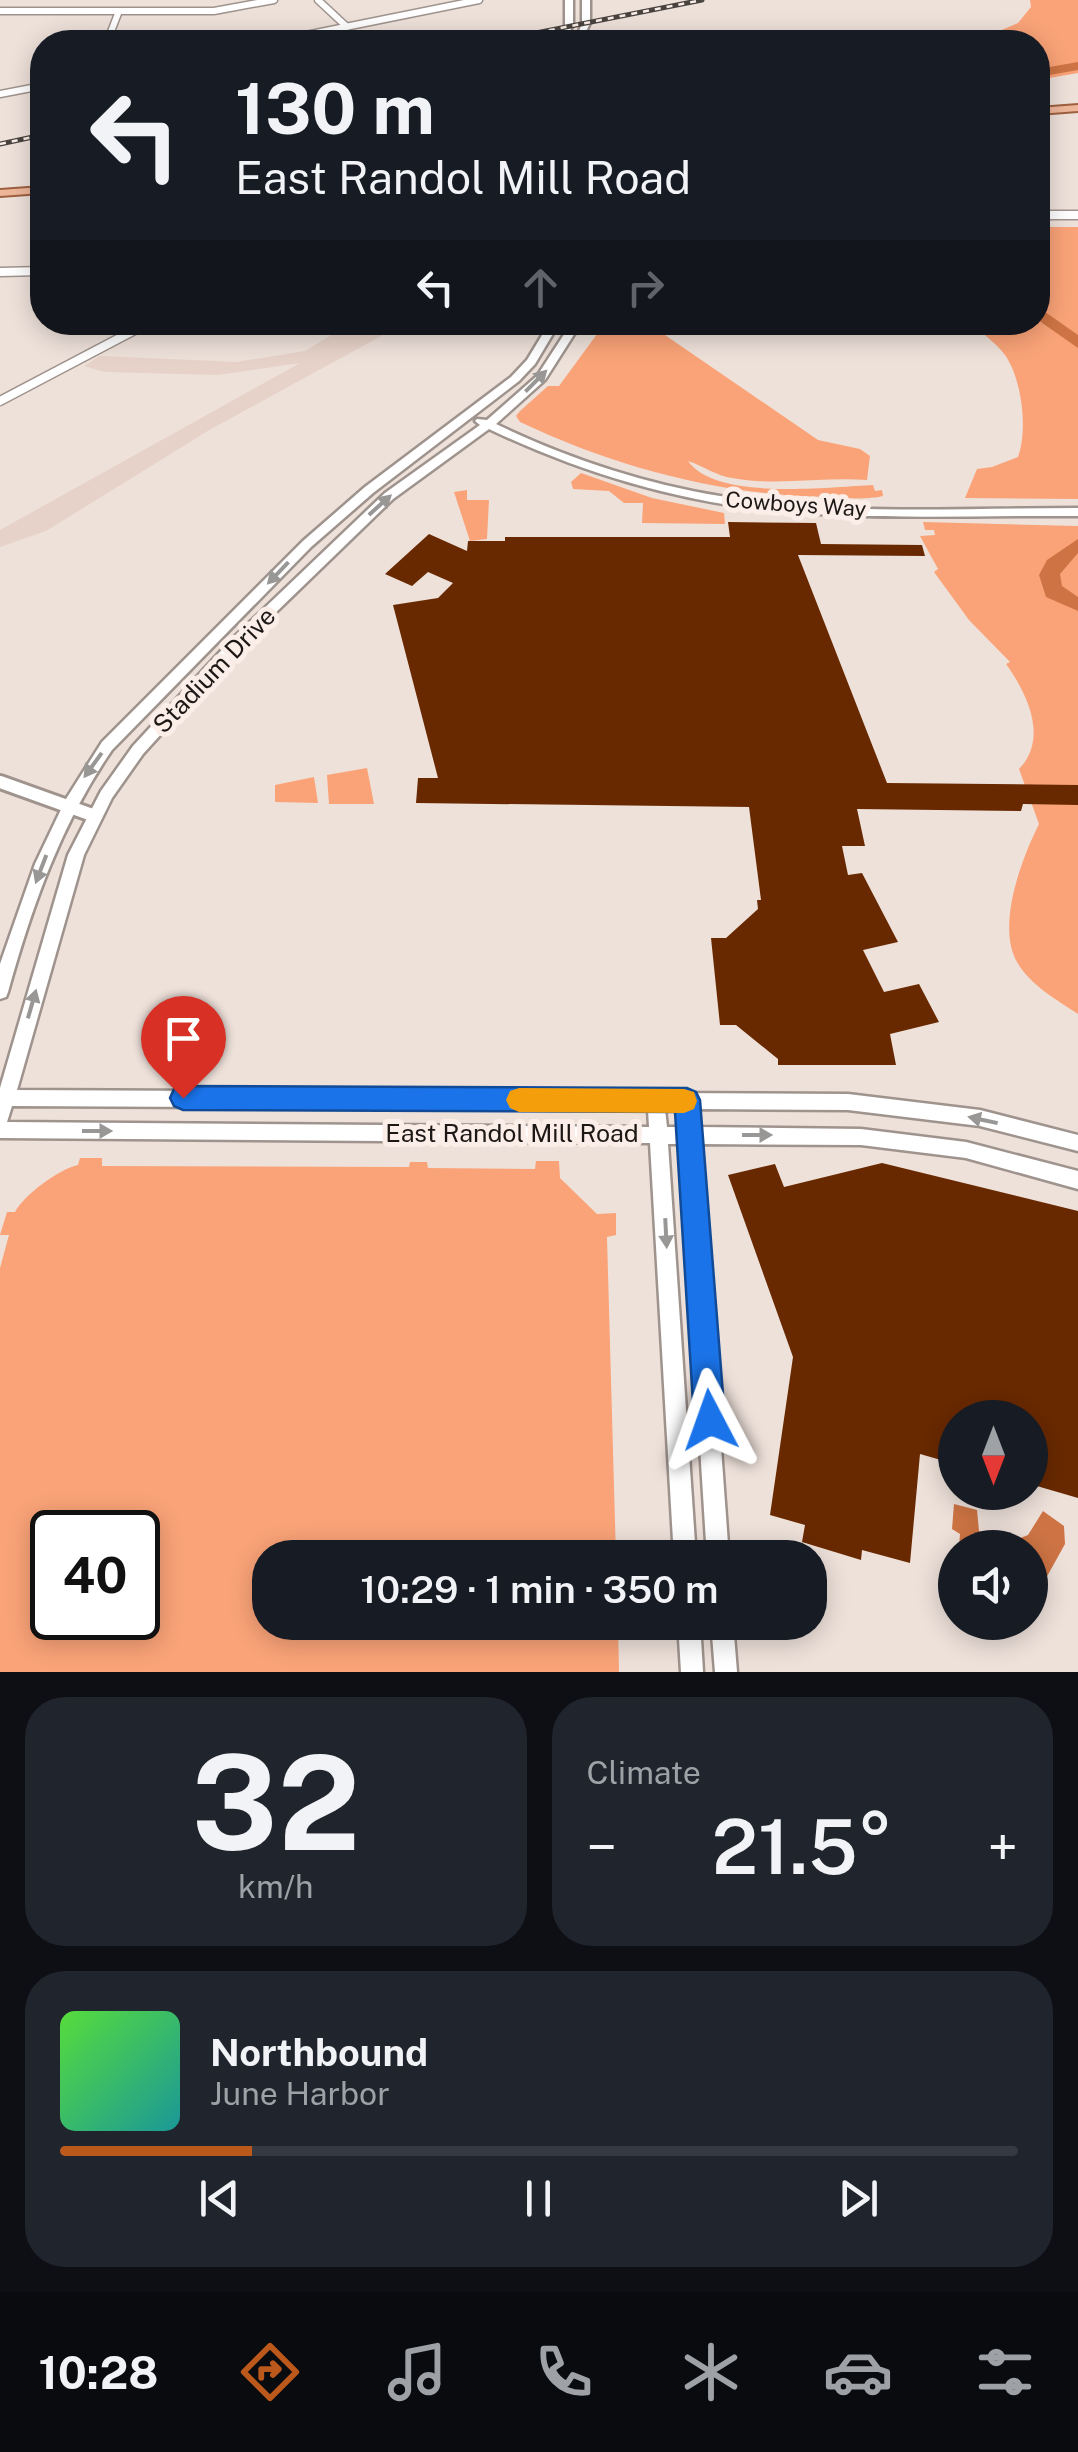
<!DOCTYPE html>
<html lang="en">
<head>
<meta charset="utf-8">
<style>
	:root { --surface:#171b24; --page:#20242c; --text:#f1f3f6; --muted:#9ea1a6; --line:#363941; --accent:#bb591d }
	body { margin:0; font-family:"Public Sans",sans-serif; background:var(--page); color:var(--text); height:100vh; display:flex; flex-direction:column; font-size:38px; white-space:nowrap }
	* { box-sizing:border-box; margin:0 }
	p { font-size:32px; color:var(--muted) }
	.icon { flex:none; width:55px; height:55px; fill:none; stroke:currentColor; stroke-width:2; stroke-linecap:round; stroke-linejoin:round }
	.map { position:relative; height:1672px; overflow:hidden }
	.panel { display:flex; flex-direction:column; gap:25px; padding:25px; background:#0d0f14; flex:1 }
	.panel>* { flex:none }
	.guide { position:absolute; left:30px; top:30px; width:1020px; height:305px; border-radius:40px; box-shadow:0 5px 25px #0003; background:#171b24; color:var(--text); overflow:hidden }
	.needle { width:65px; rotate:180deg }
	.tools { position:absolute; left:938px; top:1400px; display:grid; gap:20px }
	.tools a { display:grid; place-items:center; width:110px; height:110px; border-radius:50%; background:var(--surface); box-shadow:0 5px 25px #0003; font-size:50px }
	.speed { position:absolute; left:30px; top:1510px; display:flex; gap:20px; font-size:50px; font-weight:700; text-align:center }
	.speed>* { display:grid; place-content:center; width:130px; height:130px; border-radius:50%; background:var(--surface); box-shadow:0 5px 25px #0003; line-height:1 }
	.speed .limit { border:5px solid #111; border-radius:15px; background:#fff; color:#111 }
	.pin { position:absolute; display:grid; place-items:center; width:85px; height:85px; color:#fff; margin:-102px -42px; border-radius:50% 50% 50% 0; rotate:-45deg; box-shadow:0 0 10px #0007 }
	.pin .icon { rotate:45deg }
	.me { position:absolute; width:110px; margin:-55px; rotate:356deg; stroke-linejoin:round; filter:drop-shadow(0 0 8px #0008) }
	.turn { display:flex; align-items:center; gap:35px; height:210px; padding:0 40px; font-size:45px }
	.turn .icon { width:130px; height:130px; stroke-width:2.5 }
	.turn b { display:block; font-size:70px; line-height:85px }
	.lanes { display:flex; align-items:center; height:95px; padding:0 40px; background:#0003; justify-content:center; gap:50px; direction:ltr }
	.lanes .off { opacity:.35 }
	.big { font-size:75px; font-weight:600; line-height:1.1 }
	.panel .widget { flex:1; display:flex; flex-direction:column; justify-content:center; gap:15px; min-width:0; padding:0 35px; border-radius:40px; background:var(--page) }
	.panel .dial { align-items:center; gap:0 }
	.dial b { font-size:130px; line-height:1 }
	.song { display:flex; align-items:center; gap:30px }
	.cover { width:120px; height:120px; border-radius:15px; background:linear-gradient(135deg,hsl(110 70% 55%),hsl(180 70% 35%)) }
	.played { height:10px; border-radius:5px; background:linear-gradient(90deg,var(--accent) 20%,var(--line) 20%) }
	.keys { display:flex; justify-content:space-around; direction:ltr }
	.heat { display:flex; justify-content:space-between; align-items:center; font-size:55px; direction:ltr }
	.panel .tiles { flex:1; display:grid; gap:25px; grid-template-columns:1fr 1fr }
	.widget:last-child { grid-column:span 2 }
	.trip { position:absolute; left:252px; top:1540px; width:575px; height:100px; border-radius:40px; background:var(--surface); box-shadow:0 5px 25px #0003; font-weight:600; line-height:100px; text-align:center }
	.menu { display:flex; height:160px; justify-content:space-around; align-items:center; background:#090b0e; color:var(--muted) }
	.menu .icon { width:70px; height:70px }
	.menu .selected { color:var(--accent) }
	.menu b { font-size:45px; color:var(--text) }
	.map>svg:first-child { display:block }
	.built { fill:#e6d2c8 }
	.green { fill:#faa378; fill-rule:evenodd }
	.water { fill:#ce7444 }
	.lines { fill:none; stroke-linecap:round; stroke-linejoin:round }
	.river { fill:#ce7444; fill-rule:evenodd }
	.building { fill:#692900 }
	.street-far2-casing { stroke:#9f938d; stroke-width:9 }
	.street-far1-casing { stroke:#9f938d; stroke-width:11 }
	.street-casing { stroke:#9f938d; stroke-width:18 }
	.secondary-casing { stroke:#9f938d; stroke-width:5 }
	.primary-casing { stroke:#9e6040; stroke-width:4 }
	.street-far2 { stroke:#fff; stroke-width:6 }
	.street-far1 { stroke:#fff; stroke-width:8 }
	.street { stroke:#fff; stroke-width:12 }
	.secondary { fill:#fff; fill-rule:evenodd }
	.primary { fill:#efb79a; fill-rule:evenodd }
	.rail-casing { stroke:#49433f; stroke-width:5 }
	.rail { stroke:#fbeee8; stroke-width:2.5; stroke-dasharray:6; stroke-linecap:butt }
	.oneway { fill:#999796 }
	.route { fill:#1a73e8; stroke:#114b97; stroke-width:2.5 }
	.slow { fill:#f59e0b }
	.labels { text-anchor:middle; stroke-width:10; stroke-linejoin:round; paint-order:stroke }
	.far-street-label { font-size:22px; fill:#1d1816; stroke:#fbeee8 }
	.street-label { font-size:25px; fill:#1d1816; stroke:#fbeee8 }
</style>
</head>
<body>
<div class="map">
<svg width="1078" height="1672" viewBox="0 0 1078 1672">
	<rect width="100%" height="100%" fill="#eee1da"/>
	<path class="built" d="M 353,322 L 405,323 L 211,429 L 46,531 L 0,547 L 0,530 L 300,363 L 218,375 L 105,372 L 84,366 L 100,356 L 236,362 L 305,351 Z"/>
	<path class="green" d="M 1030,0 L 1078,0 L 1078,73 L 1038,80 L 1038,42 L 974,42 L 1018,23 L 1031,7 Z
		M 1038,227 L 1078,227 L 1078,499 L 965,498 L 977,469 L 992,467 L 1018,457 C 1028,430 1022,379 1005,355 C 996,343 982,333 970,323 L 1038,322 Z
		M 596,323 L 627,323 L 662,333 L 818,440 L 860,449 L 870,456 L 867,480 C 824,477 773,486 732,478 C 717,476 703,466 688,461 C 716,501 828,487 873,485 L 875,491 L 882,490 L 883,496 C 866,500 847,498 829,497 C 722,496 615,467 520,422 L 516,416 L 520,411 L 548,386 L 559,386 L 600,330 L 595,329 Z
		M 581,473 L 652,498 L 724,513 L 725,524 L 642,523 L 643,503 L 624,503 L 609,491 L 573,489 L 571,482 Z
		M 467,490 L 467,500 L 489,500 L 487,539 L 470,541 L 454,492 Z
		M 923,522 L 1078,526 L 1078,1014 C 1057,1000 1030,985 1017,962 C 996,925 1022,858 1039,824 L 1019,769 C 1049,738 1027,693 1006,664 L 1010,662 L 969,620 L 934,572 L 938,569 L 920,536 L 935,535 L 934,530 L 925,530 Z
		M 367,768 L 374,804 L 329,804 L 327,775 Z
		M 314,777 L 318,803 L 275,802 L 275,785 Z
		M 80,1158 L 102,1158 L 102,1166 L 409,1167 L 410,1162 L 427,1162 L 428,1168 L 535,1169 L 536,1161 L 559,1161 L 560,1178 L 597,1214 L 616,1213 L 616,1235 L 607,1237 L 616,1557 L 270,1558 L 270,1622 L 618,1623 L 619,1672 L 0,1672 L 0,1268 L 9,1235 L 0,1235 L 7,1212 L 15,1212 C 24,1195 59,1169 78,1165 ZM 52,1532 L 138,1532 L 138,1618 L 52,1618 Z"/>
	<path class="water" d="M 1078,539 L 1078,553 L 1060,574 L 1062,586 L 1078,597 L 1078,611 L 1046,597 L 1039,575 L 1047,560 Z
		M 954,1504 L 977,1510 L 979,1531 L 1010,1542 L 1028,1535 L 1043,1511 L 1064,1526 L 1065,1544 L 1045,1580 L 1030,1578 L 1030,1548 L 959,1547 L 960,1534 L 952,1529 Z"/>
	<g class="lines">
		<path class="river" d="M 1078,62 L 1078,70 L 1038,77 L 1038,69 Z
			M 1038,307 L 1078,335 L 1078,348 L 1038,320 Z"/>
	</g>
	<path class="building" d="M 728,522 L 816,523 L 821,544 L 922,545 L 925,556 L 798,555 L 887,783 L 1078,785 L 1078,805 L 1023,804 L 1021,811 L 857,809 L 865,846 L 842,846 L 848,875 L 862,873 L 898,942 L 863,950 L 884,992 L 919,984 L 939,1022 L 890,1034 L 896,1065 L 778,1065 L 778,1059 L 736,1025 L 720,1025 L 711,938 L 726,938 L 758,909 L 757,900 L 761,900 L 749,807 L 416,803 L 418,778 L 438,778 L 393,605 L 438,598 L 453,583 L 428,572 L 412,586 L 385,574 L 429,534 L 467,551 L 468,541 L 505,541 L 505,537 L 730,537 Z
		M 882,1163 L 1078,1211 L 1078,1498 L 1030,1484 L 1030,1418 L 955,1418 L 955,1464 L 920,1454 L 910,1563 L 862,1550 L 861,1560 L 802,1542 L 805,1525 L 770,1515 L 793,1357 L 728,1175 L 775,1164 L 784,1187 Z"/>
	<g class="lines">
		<g class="street-far2-casing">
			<path id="street-far2" d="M 318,0 L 347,27
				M 0,11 L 214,11 L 274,0
				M 107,42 L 119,11
				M 271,42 L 479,0
				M 0,94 L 42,86"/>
		</g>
		<g class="street-far1-casing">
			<path id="street-far1" d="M 1038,215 L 1078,215
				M 0,272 L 42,271
				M 0,401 L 150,322"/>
		</g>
		<g class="street-casing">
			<path id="street" d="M 0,782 L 95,816"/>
		</g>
		<g class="secondary-casing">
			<path id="secondary" d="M 565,0 L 573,0 L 573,25 L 564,42 L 558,42 L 565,25 Z
				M 582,0 L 590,0 L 590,23 L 581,42 L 575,42 L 582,23 Z
				M 550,322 L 560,322 L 535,364 L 519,381 L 373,493 L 311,547 L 112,750 C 61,824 32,906 8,992 L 6,997 L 0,999 L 0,964 L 35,864 L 66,799 L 102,742 L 303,541 L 365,487 L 511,377 L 527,360 Z
				M 572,322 L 582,322 L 545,380 L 496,424 C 567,458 642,483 720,496 C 838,516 959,508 1078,508 L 1078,516 C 972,515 864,521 758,509 C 665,498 573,469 489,429 L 393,499 L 240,647 L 143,754 L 112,798 L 84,855 L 17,1090 L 848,1094 L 980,1110 L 1078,1135 L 1078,1151 L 980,1126 L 848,1110 L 696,1109 L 698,1127 L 861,1129 L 966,1142 L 1078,1171 L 1078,1189 L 966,1158 L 861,1145 L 699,1144 L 729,1558 L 707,1558 L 681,1144 L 668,1144 L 696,1558 L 674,1558 L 650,1143 L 0,1138 L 0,1088 L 68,855 L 101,791 L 133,746 L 230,641 L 385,493 L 480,425 L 475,421 L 477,419 L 487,420 L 537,376 ZM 12,1106 L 648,1109 L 649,1127 L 7,1122 ZM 665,1109 L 679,1109 L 680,1127 L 667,1127 Z
				M 678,1622 L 700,1622 L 703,1672 L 681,1672 Z
				M 711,1622 L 733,1622 L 737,1672 L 715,1672 Z"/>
		</g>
		<g class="primary-casing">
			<path id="primary" d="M 1078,105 L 1078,111 L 1038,114 L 1038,108 Z
				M 42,187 L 42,193 L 0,196 L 0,190 Z"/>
		</g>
		<use href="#street-far2" class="street-far2"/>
		<use href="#street-far1" class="street-far1"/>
		<use href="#street" class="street"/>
		<use href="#secondary" class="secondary"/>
		<use href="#primary" class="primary"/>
		<g class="rail-casing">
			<path id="rail" d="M 490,42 L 702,0
				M 0,144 L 42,135"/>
		</g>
		<use href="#rail" class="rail"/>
	</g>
	<defs><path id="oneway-solid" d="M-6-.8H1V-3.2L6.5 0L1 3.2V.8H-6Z" transform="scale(2.5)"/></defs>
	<g class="oneway">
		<use href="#oneway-solid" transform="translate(536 381) rotate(-45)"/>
		<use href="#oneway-solid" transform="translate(380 505) rotate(-42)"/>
		<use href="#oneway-solid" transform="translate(278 573) rotate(134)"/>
		<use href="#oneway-solid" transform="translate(93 765) rotate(126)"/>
		<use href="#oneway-solid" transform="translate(41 869) rotate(111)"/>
		<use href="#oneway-solid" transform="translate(32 1004) rotate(-74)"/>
		<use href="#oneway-solid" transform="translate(983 1120) rotate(-168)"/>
		<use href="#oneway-solid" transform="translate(97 1131)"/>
		<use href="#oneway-solid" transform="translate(757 1135)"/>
		<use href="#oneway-solid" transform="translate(666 1233) rotate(87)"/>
	</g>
	<path class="route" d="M 183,1086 L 687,1088 L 696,1092 L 700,1100 L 725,1420 L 720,1431 L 710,1435 L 699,1431 L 694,1420 L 675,1112 L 183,1110 L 174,1106 L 170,1098 L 174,1089 Z"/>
	<path class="slow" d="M 519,1088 L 684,1089 L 694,1092 L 697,1101 L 694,1109 L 684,1113 L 519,1112 L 510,1108 L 506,1100 L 510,1091 Z"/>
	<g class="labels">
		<g class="far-street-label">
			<text transform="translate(796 504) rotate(4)" y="8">Cowboys Way</text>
		</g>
		<g class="street-label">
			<text transform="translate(214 670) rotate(-46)" y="9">Stadium Drive</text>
			<text x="512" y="1142">East Randol Mill Road</text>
		</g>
	</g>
</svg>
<div class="tools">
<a><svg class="needle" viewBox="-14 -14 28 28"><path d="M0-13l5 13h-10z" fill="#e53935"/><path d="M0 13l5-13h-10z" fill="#9ea1a6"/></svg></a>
<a><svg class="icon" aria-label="sound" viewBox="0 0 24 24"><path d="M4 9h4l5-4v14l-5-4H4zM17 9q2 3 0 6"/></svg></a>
</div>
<div class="speed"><div class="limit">40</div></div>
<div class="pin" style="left:183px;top:1098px;background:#d93025"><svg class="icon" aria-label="arrive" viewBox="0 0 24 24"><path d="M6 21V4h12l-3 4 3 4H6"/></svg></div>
<svg class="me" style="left:710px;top:1420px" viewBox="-20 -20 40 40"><path d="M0-17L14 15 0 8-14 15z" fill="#1a73e8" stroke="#fff" stroke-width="4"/></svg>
<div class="trip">10:29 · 1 min · 350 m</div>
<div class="guide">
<div class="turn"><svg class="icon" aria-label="left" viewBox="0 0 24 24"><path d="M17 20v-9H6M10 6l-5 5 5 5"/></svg><div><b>130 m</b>East Randol Mill Road</div></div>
<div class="lanes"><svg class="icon" aria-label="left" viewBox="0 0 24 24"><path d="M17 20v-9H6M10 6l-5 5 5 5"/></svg><svg class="icon off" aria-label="ahead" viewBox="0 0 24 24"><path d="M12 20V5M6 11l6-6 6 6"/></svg><svg class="icon off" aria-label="right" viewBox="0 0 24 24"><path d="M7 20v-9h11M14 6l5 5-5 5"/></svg></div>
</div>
</div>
<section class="panel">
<div class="tiles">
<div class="widget dial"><b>32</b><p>km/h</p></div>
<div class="widget"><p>Climate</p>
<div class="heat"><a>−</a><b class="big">21.5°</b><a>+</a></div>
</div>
<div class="widget">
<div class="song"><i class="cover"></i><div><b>Northbound</b><p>June Harbor</p></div></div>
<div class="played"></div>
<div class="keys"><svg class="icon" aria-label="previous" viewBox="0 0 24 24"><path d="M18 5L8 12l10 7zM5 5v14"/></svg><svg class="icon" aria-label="pause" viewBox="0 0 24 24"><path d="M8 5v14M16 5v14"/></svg><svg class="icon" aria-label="next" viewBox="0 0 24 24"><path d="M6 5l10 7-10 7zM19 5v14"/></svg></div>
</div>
</div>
</section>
<nav class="menu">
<b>10:28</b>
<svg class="icon selected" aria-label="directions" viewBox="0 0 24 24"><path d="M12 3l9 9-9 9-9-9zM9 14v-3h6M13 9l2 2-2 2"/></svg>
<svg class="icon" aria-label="music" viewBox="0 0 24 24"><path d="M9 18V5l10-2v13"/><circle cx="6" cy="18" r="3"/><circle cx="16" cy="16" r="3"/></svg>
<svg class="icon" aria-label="phone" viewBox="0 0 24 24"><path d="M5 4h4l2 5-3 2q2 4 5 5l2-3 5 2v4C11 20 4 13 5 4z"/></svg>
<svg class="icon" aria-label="climate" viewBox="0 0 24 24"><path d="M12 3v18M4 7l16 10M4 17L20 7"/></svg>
<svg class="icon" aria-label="car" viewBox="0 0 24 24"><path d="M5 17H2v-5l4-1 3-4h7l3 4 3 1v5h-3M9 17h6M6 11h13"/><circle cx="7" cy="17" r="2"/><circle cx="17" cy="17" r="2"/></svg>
<svg class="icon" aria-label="filters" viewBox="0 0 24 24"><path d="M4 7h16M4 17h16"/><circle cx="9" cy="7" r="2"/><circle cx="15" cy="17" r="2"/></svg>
</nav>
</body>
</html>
